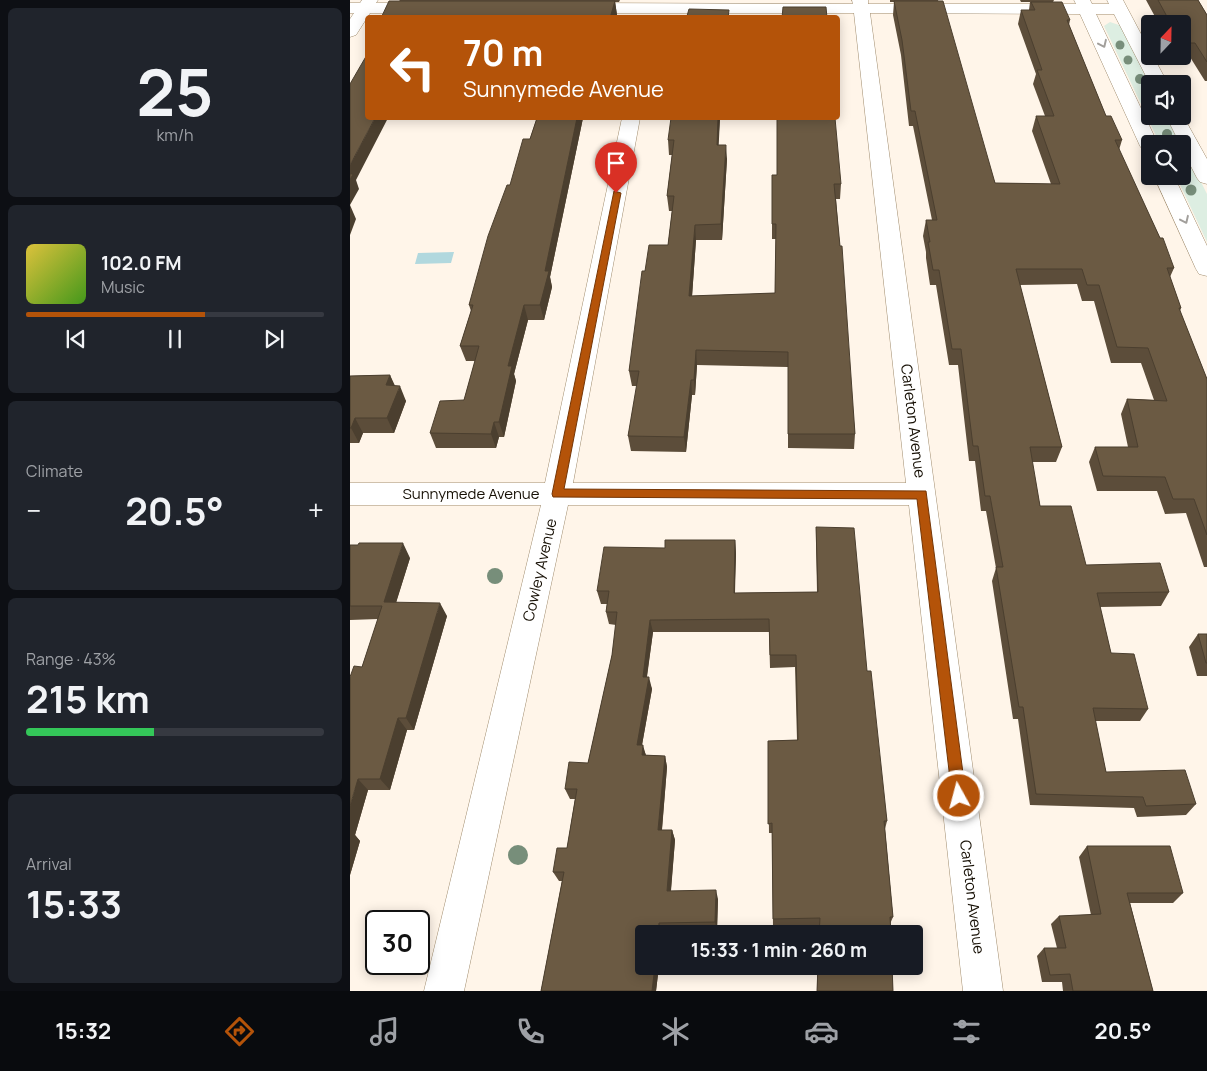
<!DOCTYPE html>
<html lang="en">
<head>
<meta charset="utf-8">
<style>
	:root { --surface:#171b24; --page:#20242c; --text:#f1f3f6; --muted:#9ea1a6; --line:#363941; --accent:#b45309 }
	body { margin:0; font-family:Manrope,sans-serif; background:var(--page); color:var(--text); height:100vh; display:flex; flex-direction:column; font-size:19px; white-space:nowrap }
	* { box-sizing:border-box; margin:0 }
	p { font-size:16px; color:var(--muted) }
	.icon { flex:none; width:28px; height:28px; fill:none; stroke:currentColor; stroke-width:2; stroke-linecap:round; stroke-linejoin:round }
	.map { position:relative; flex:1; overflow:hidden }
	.drawer { display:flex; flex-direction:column; gap:8px; padding:8px; background:#0d0f14; width:350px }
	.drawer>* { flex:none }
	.top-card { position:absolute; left:15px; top:15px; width:475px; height:105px; border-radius:5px; box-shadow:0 2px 12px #0003; background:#b45309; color:#fff; overflow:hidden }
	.needle { width:32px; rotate:22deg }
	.buttons { position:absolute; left:791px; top:15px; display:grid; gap:10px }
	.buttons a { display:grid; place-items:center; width:50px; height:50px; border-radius:5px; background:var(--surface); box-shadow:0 2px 12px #0003; font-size:25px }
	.speed { position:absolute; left:15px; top:910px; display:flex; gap:10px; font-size:25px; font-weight:700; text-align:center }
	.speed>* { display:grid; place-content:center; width:65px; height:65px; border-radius:50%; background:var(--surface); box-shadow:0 2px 12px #0003; line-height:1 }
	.speed .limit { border:2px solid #111; border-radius:8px; background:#fff; color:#111 }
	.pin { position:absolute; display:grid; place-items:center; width:42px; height:42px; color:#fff; margin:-51px -21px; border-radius:50% 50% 50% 0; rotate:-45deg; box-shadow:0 0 5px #0007 }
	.pin .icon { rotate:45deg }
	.me { position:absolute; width:55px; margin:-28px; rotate:353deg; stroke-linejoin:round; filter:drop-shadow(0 0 4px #0008) }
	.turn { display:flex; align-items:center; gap:18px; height:105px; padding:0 15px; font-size:22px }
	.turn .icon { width:65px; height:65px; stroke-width:2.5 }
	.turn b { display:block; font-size:35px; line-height:42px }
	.big { font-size:38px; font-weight:700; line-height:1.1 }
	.drawer .widget { flex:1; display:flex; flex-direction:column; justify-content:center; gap:8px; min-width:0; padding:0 18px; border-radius:8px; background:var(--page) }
	.drawer .dial { align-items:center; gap:0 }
	.dial b { font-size:65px; line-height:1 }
	.song { display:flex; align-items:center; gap:15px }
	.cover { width:60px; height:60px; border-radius:8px; background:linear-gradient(135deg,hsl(50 70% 55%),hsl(100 70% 35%)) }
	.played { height:5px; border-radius:2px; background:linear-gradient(90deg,var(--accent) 60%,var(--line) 60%) }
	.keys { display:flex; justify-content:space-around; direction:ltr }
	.heat { display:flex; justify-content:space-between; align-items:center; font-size:28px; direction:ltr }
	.charge { height:8px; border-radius:4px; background:linear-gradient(90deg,#34c759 43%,var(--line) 0) }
	.trip { position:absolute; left:285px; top:925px; width:288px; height:50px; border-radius:5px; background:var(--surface); box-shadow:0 2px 12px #0003; font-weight:700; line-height:50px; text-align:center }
	.dock { display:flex; height:80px; justify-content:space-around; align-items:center; background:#090b0e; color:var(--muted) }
	.dock .icon { width:35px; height:35px }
	.dock .on { color:var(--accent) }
	.dock b { font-size:22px; color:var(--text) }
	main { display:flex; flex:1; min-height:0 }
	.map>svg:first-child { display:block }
	.green { fill:#ddeee2 }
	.water { fill:#b1d8de }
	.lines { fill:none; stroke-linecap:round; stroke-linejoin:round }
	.minor-casing { stroke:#a08c6e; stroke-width:1 }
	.minor { fill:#fff; fill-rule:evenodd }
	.tree { fill:#778e7a }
	.wall { fill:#5c4d3a }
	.shaded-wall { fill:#4b3f2f }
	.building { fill:#6b5a43; stroke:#4b3f2f }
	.oneway { stroke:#a29f9b }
	.route { fill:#b45309; stroke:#753606 }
	.labels { text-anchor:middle; stroke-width:5; stroke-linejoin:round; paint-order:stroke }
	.street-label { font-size:15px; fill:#171005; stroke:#fff }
</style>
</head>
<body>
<main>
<section class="drawer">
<div class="widget dial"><b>25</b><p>km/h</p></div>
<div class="widget">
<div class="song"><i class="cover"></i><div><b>102.0 FM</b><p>Music</p></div></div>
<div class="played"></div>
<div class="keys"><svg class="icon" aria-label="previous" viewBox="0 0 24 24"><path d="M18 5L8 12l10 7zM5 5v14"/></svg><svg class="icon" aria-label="pause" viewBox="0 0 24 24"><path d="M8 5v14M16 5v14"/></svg><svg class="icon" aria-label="next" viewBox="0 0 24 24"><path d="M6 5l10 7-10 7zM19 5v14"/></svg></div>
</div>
<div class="widget"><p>Climate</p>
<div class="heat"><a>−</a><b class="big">20.5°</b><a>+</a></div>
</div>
<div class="widget"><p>Range · 43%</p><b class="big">215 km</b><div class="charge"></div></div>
<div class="widget"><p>Arrival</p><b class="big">15:33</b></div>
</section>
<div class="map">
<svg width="857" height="991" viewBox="0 0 857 991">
	<rect width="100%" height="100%" fill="#fff5e9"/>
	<path class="green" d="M 760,22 L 772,26 L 800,84 L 800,116 L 818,116 L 832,144 L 810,144 L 754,26 Z
		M 833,146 L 857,194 L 857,242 L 826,176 L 832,176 Z"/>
	<path class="water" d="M 104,252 L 101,263 L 65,264 L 68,253 Z"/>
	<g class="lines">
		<g class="minor-casing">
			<path id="minor" d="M 12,0 L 28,0 L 26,3 L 74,3 L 82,8 L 74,13 L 20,13 L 6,35 L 0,37 L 0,19 L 4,13 L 0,13 L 0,3 L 10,3 Z
				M 502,0 L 518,0 L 518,4 L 726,4 L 724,0 L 740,0 L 742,4 L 759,4 L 757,0 L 773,0 L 800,51 L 800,56 L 803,56 L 818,84 L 800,84 L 764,14 L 746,14 L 808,144 L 800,144 L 800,152 L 793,150 L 790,146 L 730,14 L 520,13 L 653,991 L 613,991 L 559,505 L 218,505 L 114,991 L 74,991 L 191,505 L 0,505 L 0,483 L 195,483 L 272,118 L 290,118 L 223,483 L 556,483 L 504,13 L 229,13 L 221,8 L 229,3 L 503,4 Z
				M 832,114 L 857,159 L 857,184 L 850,182 L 847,178 L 832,149 L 832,144 L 830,144 L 816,116 L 832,116 Z
				M 804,176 L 824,176 L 857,246 L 857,276 L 849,274 L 846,269 Z"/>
		</g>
		<use href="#minor" class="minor"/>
	</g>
	<g class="tree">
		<circle cx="770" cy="45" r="4.5"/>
		<circle cx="778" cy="60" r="4.5"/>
		<circle cx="790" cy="79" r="5"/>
		<circle cx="817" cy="134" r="5"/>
		<circle cx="841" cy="190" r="5.5"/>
		<circle cx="145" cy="576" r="8"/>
		<circle cx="168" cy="855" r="10"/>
	</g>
	<path class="wall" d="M 49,0 L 270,0 L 269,2 L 265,2 L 267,15 L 50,1 Z
		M 540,0 L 588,0 L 645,183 L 701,184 L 682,131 L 686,116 L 695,116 L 683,84 L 686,74 L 668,24 L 671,10 L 679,10 L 680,2 L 671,2 L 670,0 L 704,0 L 703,2 L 720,20 L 719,25 L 756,116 L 772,140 L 769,150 L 824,268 L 820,277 L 831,308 L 830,311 L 857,379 L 857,567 L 854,567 L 836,513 L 815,514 L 807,491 L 747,491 L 739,462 L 745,447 L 778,447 L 771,414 L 777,399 L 804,400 L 791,363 L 761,363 L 744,301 L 732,301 L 727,284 L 670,285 L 712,447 L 706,462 L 682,462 L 690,506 L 736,565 L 819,592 L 811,606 L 750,607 L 761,653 L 798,709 L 790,721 L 745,721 L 756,772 L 846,804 L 836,815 L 787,817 L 784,808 L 680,805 L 668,719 L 663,719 L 642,581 L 646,568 L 636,511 L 631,511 L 625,461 L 619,461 L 608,365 L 599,365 L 586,285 L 580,285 L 576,258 L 576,252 L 573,236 L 576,220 L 582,220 L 563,126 L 559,126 L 551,55 L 543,15 L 544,2 L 540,2 Z
		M 796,0 L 848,0 L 857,15 L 857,81 L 855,81 L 840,57 L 829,56 L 832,56 L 832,24 L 809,24 Z
		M 187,118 L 233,118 L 200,277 L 202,287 L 194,320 L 178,320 L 164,374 L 166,381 L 154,437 L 149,437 L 146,448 L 86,448 L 80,433 L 114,400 L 125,361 L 116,361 L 110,346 L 121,311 L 119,305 L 160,185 L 180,139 Z
		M 370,118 L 368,145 L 377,159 L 372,240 L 346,240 L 342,296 L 425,293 L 426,239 L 422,239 L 422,175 L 491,184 L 490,199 L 486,199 L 505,434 L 504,449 L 438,448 L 438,367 L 347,365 L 345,395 L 342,395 L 336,452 L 281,451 L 278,436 L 287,386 L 282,386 L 279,371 L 295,271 L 318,245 L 322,211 L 319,211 L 317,196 L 322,155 L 319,155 L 318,140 Z
		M 40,375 L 44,386 L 56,401 L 44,433 L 13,433 L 9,443 L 0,443 L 0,376 Z
		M 466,527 L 517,671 L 537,821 L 535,829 L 543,917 L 540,924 L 541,934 L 468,934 L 469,926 L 423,927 L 422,833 L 419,833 L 418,741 L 447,740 L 445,667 L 420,668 L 419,632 L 303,632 L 297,677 L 302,689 L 292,745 L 296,755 L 315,756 L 317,767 L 312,830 L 322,830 L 325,840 L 321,891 L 368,899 L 367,930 L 312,932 L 312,934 L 294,934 L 309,966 L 306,991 L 191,991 L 212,881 L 209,881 L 203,872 L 217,848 L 225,799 L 220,799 L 215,789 L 238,763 L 262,655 L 266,625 L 259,624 L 256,612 L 257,604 L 251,604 L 247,591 L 315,548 L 385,540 L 386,554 L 385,593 L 467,592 L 466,541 Z
		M 0,545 L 60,558 L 46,602 L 97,616 L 64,730 L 57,730 L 40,790 L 18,790 L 5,835 L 10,841 L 0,875 L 12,667 L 28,619 L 0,620 Z
		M 848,634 L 857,634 L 857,676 L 847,676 L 839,647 Z
		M 737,846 L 833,893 L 823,903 L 780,903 L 803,991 L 713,991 L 712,982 L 692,982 L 687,956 L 694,948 L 707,948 L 701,924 L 709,916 L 741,915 L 729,857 Z
		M 467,966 L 542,966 L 543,991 L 467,991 Z"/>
	<path class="shaded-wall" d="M 265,1 L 267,15 L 266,18 L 260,18 Z
		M 25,118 L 38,118 L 6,180 L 9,189 L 0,205 L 6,219 L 0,235 L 0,165 Z
		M 227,118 L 233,118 L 200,277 L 202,287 L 194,320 L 190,305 L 195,271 Z
		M 368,118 L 370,118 L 368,159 L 367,145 Z
		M 376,145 L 377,159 L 372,240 L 371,224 Z
		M 345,225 L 346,240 L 341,311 L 339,296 Z
		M 174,305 L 178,320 L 164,374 L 166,381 L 154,437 L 149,422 L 158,366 Z
		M 346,350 L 347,365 L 345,395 L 344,380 Z
		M 40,375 L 47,390 L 36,385 Z
		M 341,380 L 342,395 L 336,452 L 334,437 Z
		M 50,386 L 56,401 L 44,433 L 37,418 Z
		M 5,418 L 13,433 L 9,443 L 1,428 Z
		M 144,422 L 149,437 L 146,448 L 141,434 Z
		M 385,540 L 386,554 L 384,606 L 384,593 Z
		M 53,543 L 60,558 L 42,616 L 34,602 Z
		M 90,603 L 97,616 L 64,730 L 56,718 Z
		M 300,620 L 303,632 L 295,689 L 293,677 Z
		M 299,677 L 302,689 L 290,756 L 287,745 Z
		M 48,718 L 57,730 L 40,790 L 30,779 Z
		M 293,745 L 296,756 L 292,755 Z
		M 315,756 L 317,767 L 311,840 L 308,830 Z
		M 8,779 L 18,790 L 5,835 L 10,841 L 0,875 L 0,806 Z
		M 322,830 L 325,840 L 320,900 L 317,891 Z
		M 366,890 L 368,899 L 367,930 L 365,922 Z
		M 309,923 L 312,932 L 312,934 L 308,934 Z
		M 305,966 L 309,966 L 306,991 L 302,991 Z"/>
	<path class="building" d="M 808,0 L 848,0 L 857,15 L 857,62 L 845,43 L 834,43 L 832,41 L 832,24 L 821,24 Z
		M 39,1 L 265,1 L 260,18 L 31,18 Z
		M 544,1 L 593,1 L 645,183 L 710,184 L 686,116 L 704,116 L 687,70 L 692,70 L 671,10 L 685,10 L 681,2 L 712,2 L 720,20 L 717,20 L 756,116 L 761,116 L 772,140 L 765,140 L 810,238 L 813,238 L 824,268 L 817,268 L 831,308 L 829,308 L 857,379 L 857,535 L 844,499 L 823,499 L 815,477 L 753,476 L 745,447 L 788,447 L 777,399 L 817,401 L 798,348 L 767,347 L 749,285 L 737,285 L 732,269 L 666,269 L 712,447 L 680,447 L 690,506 L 721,506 L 736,565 L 810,563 L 819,592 L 747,593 L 761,653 L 784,654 L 798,709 L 743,708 L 756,772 L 835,770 L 846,804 L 796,806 L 793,797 L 686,794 L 673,707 L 669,707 L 646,567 L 653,567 L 640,496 L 635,496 L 628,446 L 623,446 L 611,349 L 602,349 L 589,270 L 583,270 L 578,242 L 580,242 L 576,220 L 587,220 L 565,111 L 561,111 L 552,40 Z
		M 433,7 L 476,7 L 477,18 L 432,18 Z
		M 339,9 L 379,10 L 378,18 L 335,18 L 335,16 L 337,16 Z
		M 18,53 L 18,118 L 25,118 L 0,165 L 0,84 Z
		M 187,118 L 227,118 L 195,271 L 199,271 L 190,305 L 174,305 L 158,366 L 162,366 L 149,422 L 144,422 L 141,434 L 80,433 L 90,401 L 114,400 L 129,346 L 110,346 L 123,305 L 119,305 L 138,236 L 157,185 L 160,185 L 173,139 L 180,139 Z
		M 321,118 L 368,118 L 367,145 L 376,145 L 371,224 L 345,225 L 339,296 L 425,293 L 426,224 L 422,224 L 422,175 L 427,175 L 427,118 L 485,118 L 491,184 L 484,184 L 490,246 L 492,246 L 505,434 L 438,434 L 438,352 L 346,350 L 344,380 L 341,380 L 334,437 L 278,436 L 289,371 L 279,371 L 292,271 L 295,271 L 299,245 L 318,245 L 324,196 L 317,196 L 324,140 L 318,140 Z
		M 0,174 L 3,174 L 0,180 Z
		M 40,375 L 36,385 L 50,386 L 37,418 L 5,418 L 1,428 L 0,428 L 0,376 Z
		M 466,527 L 504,528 L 517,671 L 521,671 L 537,821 L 534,821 L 543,917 L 540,917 L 541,934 L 469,934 L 470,918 L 423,919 L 422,823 L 418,824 L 418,741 L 448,740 L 446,655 L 420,655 L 419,619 L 300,620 L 293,677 L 299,677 L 287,745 L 293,745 L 292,755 L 315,756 L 308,830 L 322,830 L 317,891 L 366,890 L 365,922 L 309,923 L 308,934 L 294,934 L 294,966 L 305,966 L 302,991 L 191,991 L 214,872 L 203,872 L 207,848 L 217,848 L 227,789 L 215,789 L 219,762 L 238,763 L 262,655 L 267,612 L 256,612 L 259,591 L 247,591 L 254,547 L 315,548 L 315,540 L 385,540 L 384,593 L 468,592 Z
		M 9,543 L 53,543 L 34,602 L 90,603 L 56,718 L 48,718 L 30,779 L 8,779 L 0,806 L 0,677 L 4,666 L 12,667 L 32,606 L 0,606 L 0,545 L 8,545 Z
		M 848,634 L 857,634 L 857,663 L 856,663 Z
		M 737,846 L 820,846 L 833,893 L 777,893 L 803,991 L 723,991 L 720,974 L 700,975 L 694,948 L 716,948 L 709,916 L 751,914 Z
		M 468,966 L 542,966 L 543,991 L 467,991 Z"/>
	<defs><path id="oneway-chevron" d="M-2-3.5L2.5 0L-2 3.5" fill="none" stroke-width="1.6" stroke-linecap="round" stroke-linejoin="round" transform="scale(1.25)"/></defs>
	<g class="oneway">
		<use href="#oneway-chevron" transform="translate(753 44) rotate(65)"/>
		<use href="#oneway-chevron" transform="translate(835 220) rotate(65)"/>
	</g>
	<path class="route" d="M 264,191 L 271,193 L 214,489 L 576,491 L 616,796 L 614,801 L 609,803 L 604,801 L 602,796 L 567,499 L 203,497 L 202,494 Z"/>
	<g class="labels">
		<g class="street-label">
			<text transform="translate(563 421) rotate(83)" y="5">Carleton Avenue</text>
			<text x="121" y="499">Sunnymede Avenue</text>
			<text transform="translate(190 570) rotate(-77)" y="5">Cowley Avenue</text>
			<text transform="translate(622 897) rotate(83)" y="5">Carleton Avenue</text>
		</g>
	</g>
</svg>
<div class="buttons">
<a><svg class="needle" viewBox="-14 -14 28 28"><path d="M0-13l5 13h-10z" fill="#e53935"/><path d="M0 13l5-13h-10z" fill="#9ea1a6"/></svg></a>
<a><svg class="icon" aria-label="sound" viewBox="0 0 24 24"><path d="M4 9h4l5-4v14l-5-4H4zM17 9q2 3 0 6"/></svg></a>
<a><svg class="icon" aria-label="search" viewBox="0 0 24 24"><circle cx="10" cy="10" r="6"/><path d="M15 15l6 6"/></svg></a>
</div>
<div class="speed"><div class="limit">30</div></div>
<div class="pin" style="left:266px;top:193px;background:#d93025"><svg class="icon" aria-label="arrive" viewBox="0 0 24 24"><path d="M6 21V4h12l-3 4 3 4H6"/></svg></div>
<svg class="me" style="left:609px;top:796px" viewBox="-20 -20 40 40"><circle r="17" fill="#b45309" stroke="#fff" stroke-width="3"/><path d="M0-11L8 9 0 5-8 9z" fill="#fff"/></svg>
<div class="trip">15:33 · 1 min · 260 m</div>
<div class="top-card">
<div class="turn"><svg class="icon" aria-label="left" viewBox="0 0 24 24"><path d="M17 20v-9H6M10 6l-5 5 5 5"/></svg><div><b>70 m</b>Sunnymede Avenue</div></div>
</div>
</div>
</main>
<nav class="dock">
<b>15:32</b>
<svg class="icon on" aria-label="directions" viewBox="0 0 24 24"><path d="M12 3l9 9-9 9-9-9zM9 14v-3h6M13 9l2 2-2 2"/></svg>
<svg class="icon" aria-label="music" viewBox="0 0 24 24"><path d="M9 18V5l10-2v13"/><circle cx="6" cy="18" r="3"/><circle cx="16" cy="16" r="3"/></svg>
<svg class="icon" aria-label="phone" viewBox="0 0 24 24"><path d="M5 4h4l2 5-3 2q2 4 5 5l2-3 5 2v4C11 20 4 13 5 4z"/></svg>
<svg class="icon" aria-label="climate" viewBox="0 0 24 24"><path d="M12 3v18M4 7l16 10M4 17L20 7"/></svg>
<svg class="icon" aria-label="car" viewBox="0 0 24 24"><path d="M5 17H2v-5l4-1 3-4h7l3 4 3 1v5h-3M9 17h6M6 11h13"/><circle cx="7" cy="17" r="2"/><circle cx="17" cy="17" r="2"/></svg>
<svg class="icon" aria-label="filters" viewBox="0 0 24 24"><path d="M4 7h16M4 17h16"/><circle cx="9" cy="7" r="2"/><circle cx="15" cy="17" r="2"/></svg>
<b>20.5°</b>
</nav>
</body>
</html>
